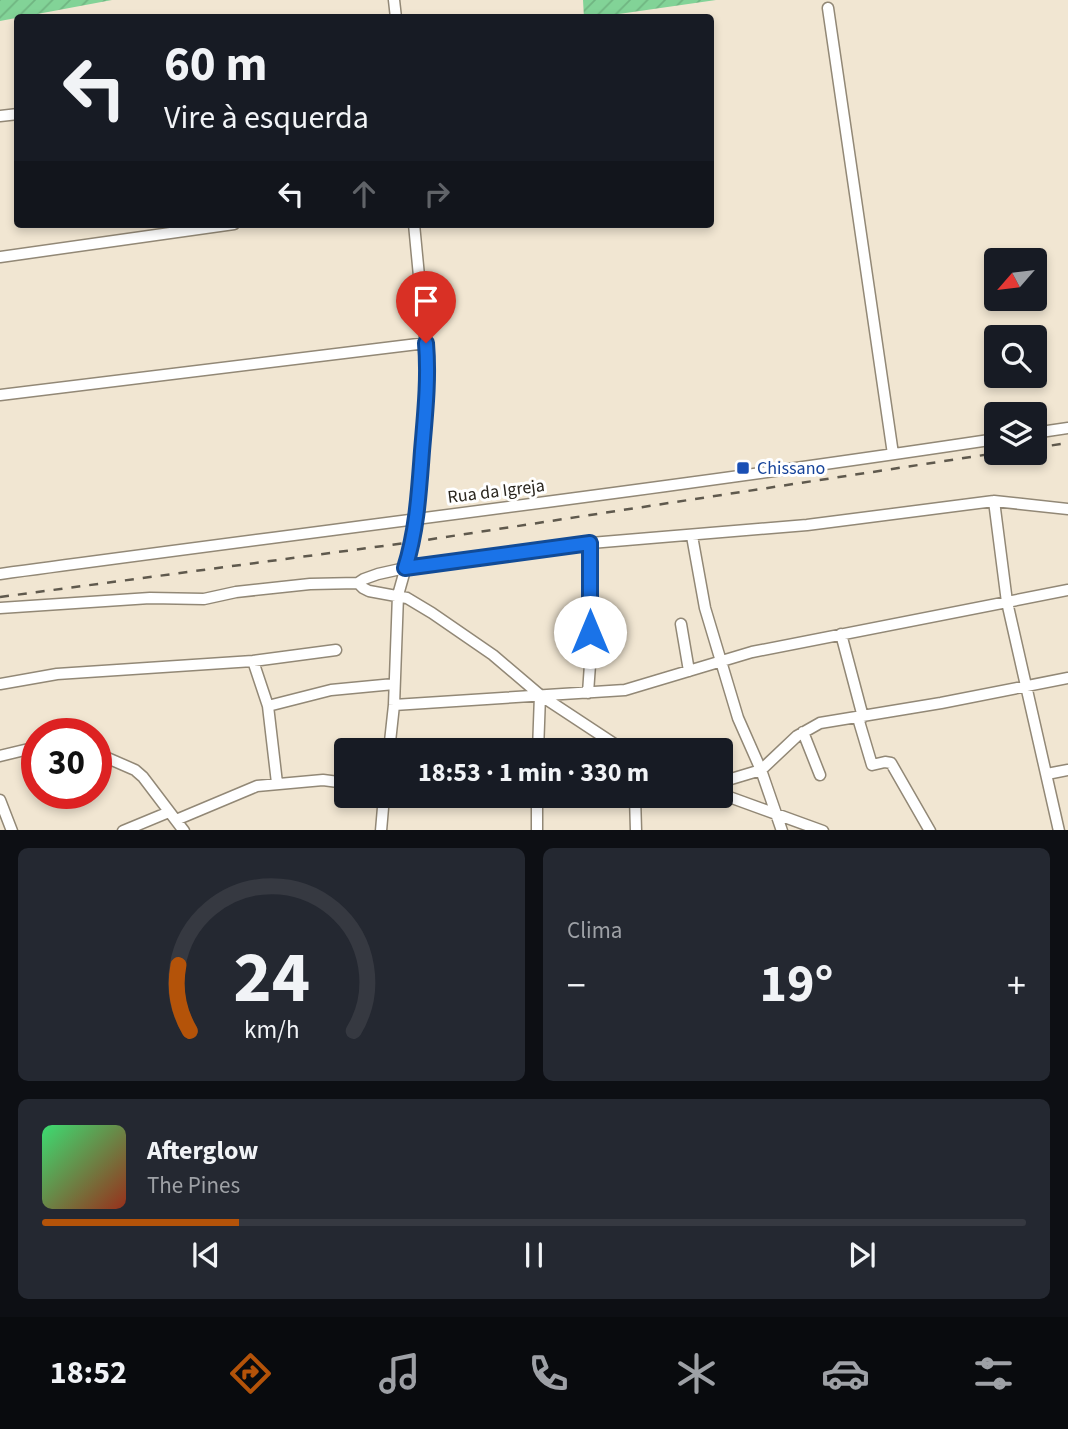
<!DOCTYPE html>
<html lang="pt">
<head>
<meta charset="utf-8">
<style>
	:root { --surface:#171b24; --page:#242831; --text:#f1f3f6; --muted:#9ea1a6; --line:#363941; --accent:#b45309 }
	body { margin:0; font-family:"Source Sans 3",sans-serif; background:var(--page); color:var(--text); height:100vh; display:flex; flex-direction:column; font-size:26px; white-space:nowrap }
	* { box-sizing:border-box; margin:0 }
	p { font-size:23px; color:var(--muted) }
	.icon { flex:none; width:38px; height:38px; fill:none; stroke:currentColor; stroke-width:2; stroke-linecap:round; stroke-linejoin:round }
	.map { position:relative; height:830px; overflow:hidden }
	.panel { display:flex; flex-direction:column; gap:18px; padding:18px; background:#0d0f14; flex:1 }
	.panel>* { flex:none }
	.banner { position:absolute; left:14px; top:14px; width:700px; height:214px; border-radius:7px; box-shadow:0 4px 10px #0003; background:#171b24; color:var(--text); overflow:hidden }
	.needle { width:46px; rotate:242deg }
	.fabs { position:absolute; left:984px; top:248px; display:grid; gap:14px }
	.fabs a { display:grid; place-items:center; width:63px; height:63px; border-radius:7px; background:var(--surface); box-shadow:0 4px 10px #0003; font-size:35px }
	.speed { position:absolute; left:21px; top:718px; display:flex; gap:14px; font-size:35px; font-weight:700; text-align:center }
	.speed>* { display:grid; place-content:center; width:91px; height:91px; border-radius:50%; background:var(--surface); box-shadow:0 4px 10px #0003; line-height:1 }
	.speed .limit { border:10px solid #d22; background:#fff; color:#111 }
	.pin { position:absolute; display:grid; place-items:center; width:60px; height:60px; color:#fff; margin:-72px -30px; border-radius:50% 50% 50% 0; rotate:-45deg; box-shadow:0 0 7px #0007 }
	.pin .icon { rotate:45deg }
	.me { position:absolute; width:77px; margin:-38px; rotate:0deg; stroke-linejoin:round; filter:drop-shadow(0 0 5px #0008) }
	.turn { display:flex; align-items:center; gap:24px; height:147px; padding:0 35px; font-size:32px }
	.turn .icon { width:91px; height:91px; stroke-width:2.5 }
	.turn b { display:block; font-size:49px; line-height:60px }
	.lanes { display:flex; align-items:center; height:66px; padding:0 35px; background:#0003; justify-content:center; gap:35px; direction:ltr }
	.lanes .off { opacity:.35 }
	.big { font-size:52px; font-weight:700; line-height:1.1 }
	.panel .widget { flex:1; display:flex; flex-direction:column; justify-content:center; gap:10px; min-width:0; padding:0 24px; border-radius:10px; background:var(--page) }
	.panel .dial { align-items:center; gap:0 }
	.dial svg { height:182px; overflow:visible; fill:none; stroke:var(--line); stroke-width:7; stroke-linecap:round; text-anchor:middle }
	.dial text { fill:var(--text); stroke:none }
	.song { display:flex; align-items:center; gap:21px }
	.cover { width:84px; height:84px; border-radius:10px; background:linear-gradient(135deg,hsl(140 70% 55%),hsl(10 70% 35%)) }
	.played { height:7px; border-radius:4px; background:linear-gradient(90deg,var(--accent) 20%,var(--line) 20%) }
	.keys { display:flex; justify-content:space-around; direction:ltr }
	.heat { display:flex; justify-content:space-between; align-items:center; font-size:38px; direction:ltr }
	.panel .tiles { flex:1; display:grid; gap:18px; grid-template-columns:1fr 1fr }
	.widget:last-child { grid-column:span 2 }
	.trip { position:absolute; left:334px; top:738px; width:399px; height:70px; border-radius:7px; background:var(--surface); box-shadow:0 4px 10px #0003; font-weight:700; line-height:70px; text-align:center }
	.dock { display:flex; height:112px; justify-content:space-around; align-items:center; background:#090b0e; color:var(--muted) }
	.dock .icon { width:49px; height:49px }
	.dock .current { color:var(--accent) }
	.dock b { font-size:32px; color:var(--text) }
	.map>svg:first-child { display:block }
	.garden { fill:url(#garden-furrows) }
	.lines { fill:none; stroke-linecap:round; stroke-linejoin:round }
	.street-casing { stroke:#928876; stroke-width:13 }
	.street { stroke:#fff; stroke-width:10 }
	.rail { stroke:#5f594d; stroke-width:2.5; stroke-dasharray:9 9; stroke-linecap:butt }
	.route-casing { stroke:#114b97; stroke-width:18 }
	.route { stroke:#1a73e8; stroke-width:12 }
	.transit-dot { fill:#1a4fb4; stroke:#fff; stroke-width:2.5 }
	.labels { text-anchor:middle; stroke-width:6; stroke-linejoin:round; paint-order:stroke }
	.transit-label { font-size:18px; fill:#164399; stroke:#fff; text-anchor:start }
	.street-label { font-size:18px; fill:#29251d; stroke:#fff }
</style>
</head>
<body>
<div class="map">
<svg width="1068" height="831" viewBox="0 0 1068 831">
	<defs>
		<pattern id="garden-furrows" width="10" height="10" patternUnits="userSpaceOnUse" patternTransform="scale(1.75)"><rect width="10" height="10" fill="#82d397"/><path d="M-1 1l2-2M0 10L10 0M9 11l2-2" fill="none" stroke="#70b582"/></pattern>
	</defs>
	<rect width="100%" height="100%" fill="#f1e6d2"/>
	<path class="garden" d="M 0,0 L 112,0 L 0,21 Z
		M 583,0 L 716,0 L 598,17 L 584,18 Z"/>
	<g class="lines">
		<g class="street-casing">
			<path id="street" d="M 394,0 L 396,18
				M 828,8 L 893,454
				M 0,116 L 18,114
				M 0,257 L 234,224
				M 0,395 L 426,343
				M 1034,433 L 1068,428
				M 994,501 L 1007,602 L 1059,831
				M 692,536 L 705,608 L 738,718 L 761,770 L 782,831
				M 0,574 C 332,529 664,489 996,439
				M 358,583 L 364,579 L 378,574 L 405,568 L 555,546 L 807,525 L 994,501 L 1068,509
				M 0,608 L 150,598 L 204,599 L 236,592 L 310,584 L 358,583 L 363,588 L 369,591 L 407,598 L 432,613 L 493,655 L 540,695 L 625,751
				M 681,624 L 689,671
				M 841,634 L 863,717
				M 253,661 L 268,706 L 277,783
				M 0,684 L 57,674 L 253,661 L 336,650
				M 588,693 L 591,650 L 590,543
				M 394,705 L 625,690 L 752,652 L 1068,590
				M 268,706 L 331,690 L 394,684
				M 858,718 L 872,765 L 885,762 L 891,763 L 930,831
				M 803,732 L 820,775
				M 389,751 L 394,705 L 398,595 L 413,542 L 417,518 L 428,370 L 414,224
				M 538,751 L 540,695
				M 96,753 L 135,770 L 143,777 L 184,831
				M 0,756 L 37,747
				M 1047,774 L 1068,770
				M 721,782 L 761,770 L 797,736 L 820,723 L 941,703 L 1068,678
				M 721,794 L 823,831
				M 635,796 L 636,831
				M 0,800 L 12,831
				M 176,820 L 257,786 L 323,780 L 346,783
				M 123,831 L 169,812
				M 381,831 L 384,796
				M 537,831 L 537,796"/>
		</g>
		<use href="#street" class="street"/>
		<path class="rail" d="M 1034,448 L 1068,443
			M 0,597 L 413,542 L 997,453"/>
	</g>
	<g class="lines">
		<g class="route-casing">
			<path id="route" d="M 426,343 C 429,379 425,415 422,451 C 419,491 417,530 405,568 L 590,543 L 590,632"/>
		</g>
		<use href="#route" class="route"/>
	</g>
	<rect class="transit-dot" x="736" y="461" width="14" height="14" rx="3.5"/>
	<g class="labels">
		<g class="transit-label">
			<text x="757" y="474">Chissano</text>
		</g>
		<g class="street-label">
			<text transform="translate(496 491) rotate(-7)" y="6">Rua da Igreja</text>
		</g>
	</g>
</svg>
<div class="fabs">
<a><svg class="needle" viewBox="-14 -14 28 28"><path d="M0-13l5 13h-10z" fill="#e53935"/><path d="M0 13l5-13h-10z" fill="#9ea1a6"/></svg></a>
<a><svg class="icon" aria-label="search" viewBox="0 0 24 24"><circle cx="10" cy="10" r="6"/><path d="M15 15l6 6"/></svg></a>
<a><svg class="icon" aria-label="layers" viewBox="0 0 24 24"><path d="M12 4l9 5-9 5-9-5zM3 14l9 5 9-5"/></svg></a>
</div>
<div class="speed"><div class="limit">30</div></div>
<div class="pin" style="left:426px;top:343px;background:#d93025"><svg class="icon" aria-label="arrive" viewBox="0 0 24 24"><path d="M6 21V4h12l-3 4 3 4H6"/></svg></div>
<svg class="me" style="left:590px;top:632px" viewBox="-20 -20 40 40"><circle r="19" fill="#fff"/><path d="M0-13L10 11 0 6-10 11z" fill="#1a73e8"/></svg>
<div class="trip">18:53 · 1 min · 330 m</div>
<div class="banner">
<div class="turn"><svg class="icon" aria-label="left" viewBox="0 0 24 24"><path d="M17 20v-9H6M10 6l-5 5 5 5"/></svg><div><b>60 m</b>Vire à esquerda</div></div>
<div class="lanes"><svg class="icon" aria-label="left" viewBox="0 0 24 24"><path d="M17 20v-9H6M10 6l-5 5 5 5"/></svg><svg class="icon off" aria-label="ahead" viewBox="0 0 24 24"><path d="M12 20V5M6 11l6-6 6 6"/></svg><svg class="icon off" aria-label="right" viewBox="0 0 24 24"><path d="M7 20v-9h11M14 6l5 5-5 5"/></svg></div>
</div>
</div>
<section class="panel">
<div class="tiles">
<div class="widget dial"><svg viewBox="0 0 100 80">
<path d="M14 69A42 42 0 1 1 86 69"/>
<path d="M14 69A42 42 0 0 1 9 40" stroke="#b45309"/>
<text x="50" y="56" font-size="32" font-weight="700">24</text>
<text x="50" y="72" font-size="11">km/h</text>
</svg></div>
<div class="widget"><p>Clima</p>
<div class="heat"><a>−</a><b class="big">19°</b><a>+</a></div>
</div>
<div class="widget">
<div class="song"><i class="cover"></i><div><b>Afterglow</b><p>The Pines</p></div></div>
<div class="played"></div>
<div class="keys"><svg class="icon" aria-label="previous" viewBox="0 0 24 24"><path d="M18 5L8 12l10 7zM5 5v14"/></svg><svg class="icon" aria-label="pause" viewBox="0 0 24 24"><path d="M8 5v14M16 5v14"/></svg><svg class="icon" aria-label="next" viewBox="0 0 24 24"><path d="M6 5l10 7-10 7zM19 5v14"/></svg></div>
</div>
</div>
</section>
<nav class="dock">
<b>18:52</b>
<svg class="icon current" aria-label="directions" viewBox="0 0 24 24"><path d="M12 3l9 9-9 9-9-9zM9 14v-3h6M13 9l2 2-2 2"/></svg>
<svg class="icon" aria-label="music" viewBox="0 0 24 24"><path d="M9 18V5l10-2v13"/><circle cx="6" cy="18" r="3"/><circle cx="16" cy="16" r="3"/></svg>
<svg class="icon" aria-label="phone" viewBox="0 0 24 24"><path d="M5 4h4l2 5-3 2q2 4 5 5l2-3 5 2v4C11 20 4 13 5 4z"/></svg>
<svg class="icon" aria-label="climate" viewBox="0 0 24 24"><path d="M12 3v18M4 7l16 10M4 17L20 7"/></svg>
<svg class="icon" aria-label="car" viewBox="0 0 24 24"><path d="M5 17H2v-5l4-1 3-4h7l3 4 3 1v5h-3M9 17h6M6 11h13"/><circle cx="7" cy="17" r="2"/><circle cx="17" cy="17" r="2"/></svg>
<svg class="icon" aria-label="filters" viewBox="0 0 24 24"><path d="M4 7h16M4 17h16"/><circle cx="9" cy="7" r="2"/><circle cx="15" cy="17" r="2"/></svg>
</nav>
</body>
</html>
